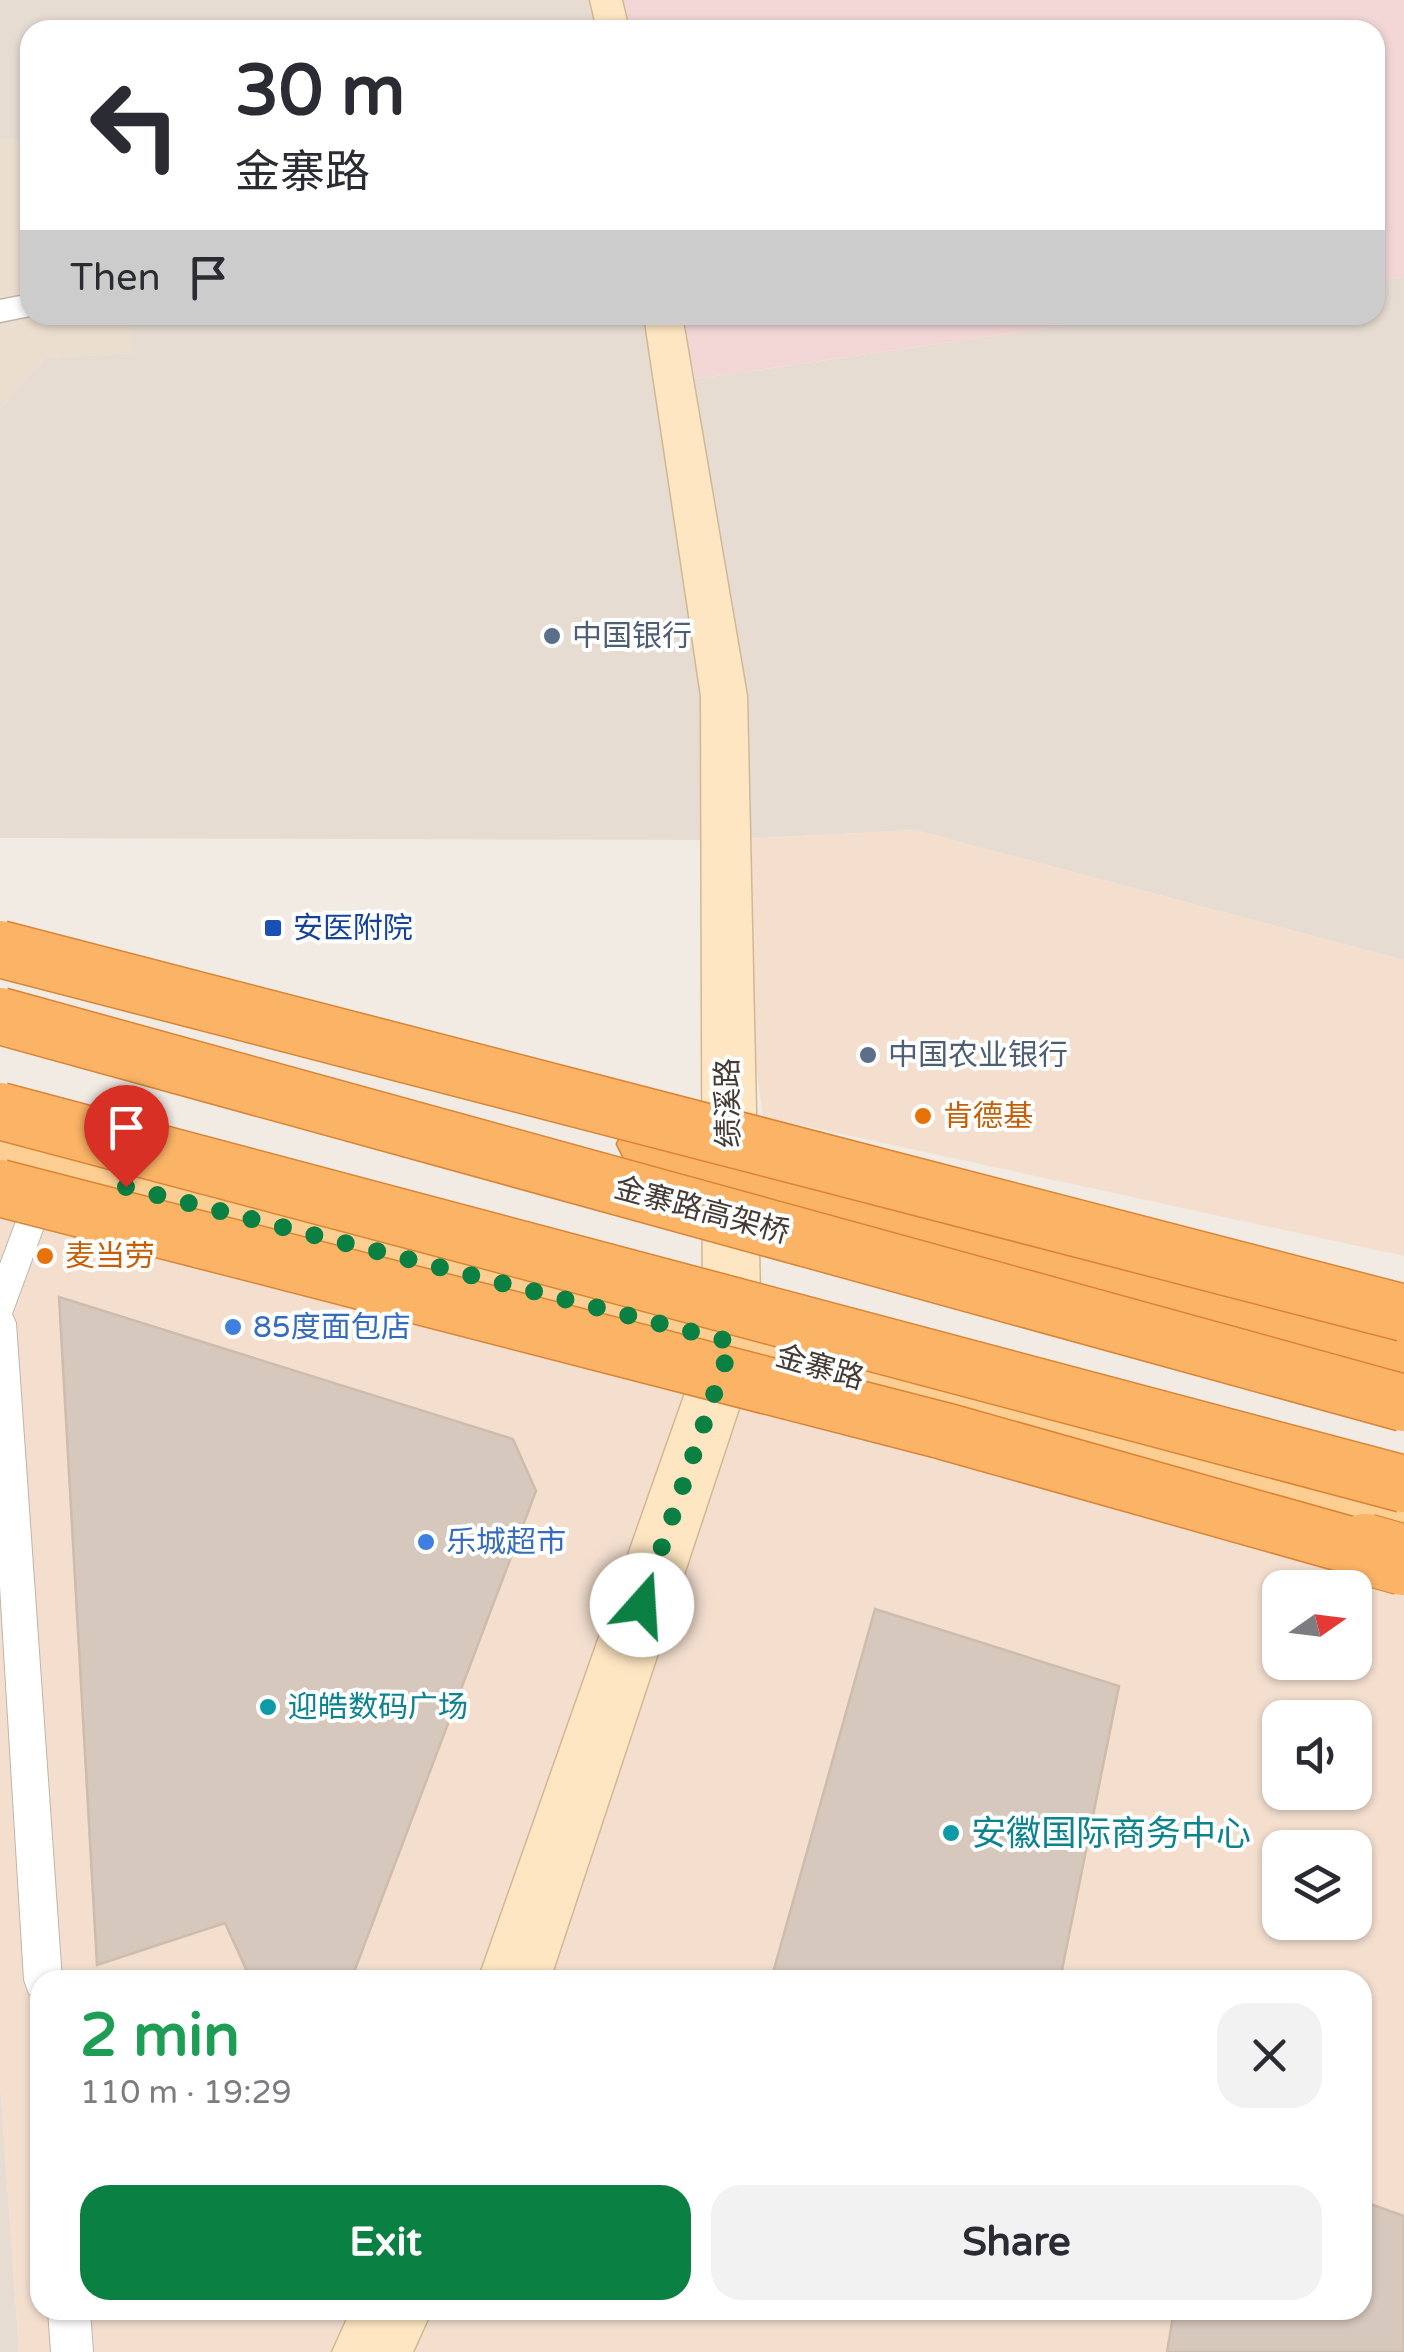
<!DOCTYPE html>
<html lang="en">
<head>
<meta charset="utf-8">
<style>
  body { margin:0; font-family:"Varela Round","Noto Sans SC",sans-serif; background:#f2f2f3; color:#2b2b33; height:100vh; display:flex; flex-direction:column; font-size:38px; white-space:nowrap }
  * { box-sizing:border-box; margin:0 }
  p { font-size:32px; color:#7c7c81 }
  .icon { flex:none; width:55px; height:55px; fill:none; stroke:currentColor; stroke-width:2; stroke-linecap:round; stroke-linejoin:round }
  .map { position:relative; flex:1; overflow:hidden }
  .sheet { position:absolute; left:30px; top:1970px; width:1342px; height:350px; display:flex; flex-direction:column; background:#fff; border-radius:30px; box-shadow:0 2px 8px #0004 }
  .sheet>* { flex:none }
  .guide { position:absolute; left:20px; top:20px; width:1365px; height:305px; border-radius:30px; box-shadow:0 2px 8px #0004; background:#fff; color:#2b2b33; overflow:hidden }
  .needle { width:65px; rotate:76deg }
  .fabs { position:absolute; left:1262px; top:1570px; display:grid; gap:20px }
  .fabs a { display:grid; place-items:center; width:110px; height:110px; border-radius:20px; background:#fff; box-shadow:0 2px 8px #0004; font-size:50px }
  .pin { position:absolute; display:grid; place-items:center; width:85px; height:85px; color:#fff; margin:-102px -42px; border-radius:50% 50% 50% 0; rotate:-45deg; box-shadow:0 0 10px #0007 }
  .pin .icon { rotate:45deg }
  .me { position:absolute; width:110px; margin:-55px; rotate:19deg; stroke-linejoin:round; filter:drop-shadow(0 0 8px #0008) }
  .turn { display:flex; align-items:center; gap:35px; height:210px; padding:0 50px; font-size:45px }
  .turn .icon { width:130px; height:130px; stroke-width:2.5 }
  .turn b { display:block; font-size:70px; line-height:85px }
  .then { display:flex; align-items:center; height:95px; padding:0 50px; background:#0003; gap:20px; font-size:38px }
  .round { display:grid; place-items:center; flex:none; width:105px; height:105px; border-radius:30px; background:#f2f2f3 }
  .summary { display:flex; align-items:center; justify-content:space-between; height:170px; padding:0 50px }
  h1 { font-size:60px; font-weight:700; line-height:75px; color:#1e9e55 }
  .primary-button { display:flex; gap:20px; margin-top:auto; padding:20px 50px }
  .primary-button a { flex:1; height:115px; border-radius:30px; background:#0b8043; color:#fff; font-size:40px; font-weight:700; line-height:115px; text-align:center }
  .primary-button a+a { background:#f2f2f3; color:#2b2b33 }
  .map>svg:first-child { display:block }
</style>
</head>
<body>
<div class="map">
<svg width="1404" height="2352" viewBox="0 0 1404 2352">
  <rect width="100%" height="100%" fill="#f2ebe4"/>
  <!-- residential -->
  <path fill="#e6dcd2" d="M0,0H606L613,30H30V141L0,139Z
    M1404,277V960L915,830L725,840L0,838V409L45,358L135,353L124,315H663L675,382L1137,315H1375V281Z
    M0,2083L19,2352H0Z"/>
  <!-- commercial -->
  <path fill="#f4dfcf" fill-rule="evenodd" d="M915,830L1404,960V1256L763,1117L725,840Z
    M0,1156L1404,1529V2352H19L0,2083ZM1280,1588H1355V1662H1280ZM1280,1718H1355V1792H1280ZM1280,1848H1355V1922H1280ZM40,1980H1362V2310H40Z"/>
  <!-- education -->
  <path fill="#ebdece" d="M0,139L30,141V315H124L136,353L45,358L0,409Z"/>
  <!-- medical -->
  <path fill="#f3d7d7" d="M606,0H1404V277L1375,281V30H613Z
    M663,315H1137L674,382Z"/>
  <!-- building -->
  <path fill="#d6c8bc" stroke="#cebcad" stroke-width="2.5" d="M59,1297L513,1439L536,1491L351,1980H251L225,1923L97,1965Z
    M875,1609L1119,1686L1060,1980H771Z
    M1362,2201L1404,2216V2352H1167L1174,2310H1362Z"/>
  <g fill="none" stroke-linecap="round" stroke-linejoin="round">
    <!-- lane casing -->
    <g stroke="#c0b5aa" stroke-width="2">
      <path id="lane" d="M43,1176L54,1180L58,1189L12,1314L16,1323L62,1980H40V1998L29,1994L24,1980L0,1586V1264L28,1189L32,1180Z
        M48,2310H90L93,2352H51Z"/>
    </g>
    <!-- street casing -->
    <g stroke="#c0b5aa" stroke-width="3">
      <path id="street" d="M30,294V315H35L0,322V300Z"/>
    </g>
    <!-- secondary casing -->
    <g stroke="#d1b894" stroke-width="3">
      <path id="secondary" d="M590,0H622L629,30H597Z
        M644,315H682L747,696L761,1342L550,1980H478L703,1342L701,696Z
        M351,2310H432L413,2352H332Z"/>
    </g>
    <!-- primary casing -->
    <g stroke="#e1a862" stroke-width="3">
      <path id="primary" d="M0,1133L732,1316L1404,1500V1558L732,1368L0,1179Z"/>
    </g>
    <!-- highway casing -->
    <g stroke="#da8535" stroke-width="3">
      <path id="highway" d="M644,1121L1404,1321V1373L625,1160L617,1144L625,1128Z"/>
    </g>
    <!-- lane -->
    <use href="#lane" fill="#fff" fill-rule="evenodd"/>
    <!-- street -->
    <use href="#street" fill="#fff" fill-rule="evenodd"/>
    <!-- secondary -->
    <use href="#secondary" fill="#fee6c2" fill-rule="evenodd"/>
    <!-- primary -->
    <use href="#primary" fill="#fcce92" fill-rule="evenodd"/>
    <!-- highway -->
    <use href="#highway" fill="#fbb365" fill-rule="evenodd"/>
    <!-- highway-bridge-far1 casing -->
    <g stroke="#da8535" stroke-width="59" stroke-linecap="butt">
      <path id="highway-bridge-far1" d="M0,949L1404,1313
        M0,1016L1404,1403
        M0,1111L1404,1484
        M0,1188L944,1431L1374,1552"/>
    </g>
    <!-- highway-bridge casing -->
    <g stroke="#da8535" stroke-width="72" stroke-linecap="butt">
      <path id="highway-bridge" d="M1365,1549L1404,1560"/>
    </g>
    <!-- highway-bridge-far1 -->
    <use href="#highway-bridge-far1" stroke="#fbb365" stroke-width="56"/>
    <!-- highway-bridge -->
    <use href="#highway-bridge" stroke="#fbb365" stroke-width="70"/>
  </g>
  <g fill="none" stroke-linecap="round" stroke-linejoin="round">
    <!-- route -->
    <path stroke="#0b8043" stroke-width="18" stroke-dasharray="0 32.4" d="M126,1187L732,1342L642,1605"/>
  </g>
  <!-- markers -->
  <g fill="#5c6f8a" stroke="#fff" stroke-width="4">
    <circle cx="552" cy="636" r="10"/>
    <circle cx="868" cy="1055" r="10"/>
  </g>
  <rect fill="#1a4fb4" stroke="#fff" stroke-width="4" x="263" y="918" width="20" height="20" rx="5"/>
  <g fill="#e8710a" stroke="#fff" stroke-width="4">
    <circle cx="923" cy="1116" r="10"/>
    <circle cx="45" cy="1256" r="10"/>
  </g>
  <g fill="#3f7fe0" stroke="#fff" stroke-width="4">
    <circle cx="233" cy="1327" r="10"/>
    <circle cx="426" cy="1542" r="10"/>
  </g>
  <g fill="#0f9aa8" stroke="#fff" stroke-width="4">
    <circle cx="268" cy="1707" r="10"/>
    <circle cx="951" cy="1833" r="10"/>
  </g>
  <g text-anchor="middle" stroke-width="8" stroke-linejoin="round" paint-order="stroke">
    <!-- service labels -->
    <g font-size="30" fill="#4e5e75" stroke="#fff" text-anchor="start">
      <text x="572" y="646">中国银行</text>
      <text x="888" y="1065">中国农业银行</text>
    </g>
    <!-- transit labels -->
    <g font-size="30" fill="#164399" stroke="#fff" text-anchor="start">
      <text x="293" y="938">安医附院</text>
    </g>
    <!-- street labels -->
    <g font-size="30" fill="#443b34" stroke="#fff">
      <text transform="translate(728 1103) rotate(-91)" y="10">绩溪路</text>
      <text transform="translate(702 1210) rotate(15)" y="10">金寨路高架桥</text>
      <text transform="translate(820 1367) rotate(16)" y="10">金寨路</text>
    </g>
    <!-- food labels -->
    <g font-size="30" fill="#c56008" stroke="#fff" text-anchor="start">
      <text x="943" y="1126">肯德基</text>
      <text x="65" y="1266">麦当劳</text>
    </g>
    <!-- shop labels -->
    <g font-size="30" fill="#366cbe" stroke="#fff" text-anchor="start">
      <text x="253" y="1337">85度面包店</text>
      <text x="446" y="1552">乐城超市</text>
    </g>
    <!-- culture labels -->
    <g font-size="30" fill="#0d838f" stroke="#fff" text-anchor="start">
      <text x="288" y="1717">迎皓数码广场</text>
    </g>
    <!-- near-culture labels -->
    <g font-size="35" fill="#0d838f" stroke="#fff" text-anchor="start">
      <text x="971" y="1845">安徽国际商务中心</text>
    </g>
  </g>
</svg>
<div class="fabs">
<a><svg class="needle" viewBox="-14 -14 28 28"><path d="M0-13l5 13h-10z" fill="#e53935"/><path d="M0 13l5-13h-10z" fill="#7c7c81"/></svg></a>
<a><svg class="icon" aria-label="sound" viewBox="0 0 24 24"><path d="M4 9h4l5-4v14l-5-4H4zM17 9q2 3 0 6"/></svg></a>
<a><svg class="icon" aria-label="layers" viewBox="0 0 24 24"><path d="M12 4l9 5-9 5-9-5zM3 14l9 5 9-5"/></svg></a>
</div>
<div class="pin" style="left:126px;top:1187px;background:#d93025"><svg class="icon" aria-label="arrive" viewBox="0 0 24 24"><path d="M6 21V4h12l-3 4 3 4H6"/></svg></div>
<svg class="me" style="left:642px;top:1605px" viewBox="-20 -20 40 40"><circle r="19" fill="#fff"/><path d="M0-13L10 11 0 6-10 11z" fill="#0b8043"/></svg>
<div class="guide">
<div class="turn"><svg class="icon" aria-label="left" viewBox="0 0 24 24"><path d="M17 20v-9H6M10 6l-5 5 5 5"/></svg><div><b>30 m</b>金寨路</div></div>
<div class="then">Then<svg class="icon" aria-label="arrive" viewBox="0 0 24 24"><path d="M6 21V4h12l-3 4 3 4H6"/></svg></div>
</div>
<section class="sheet">
<div class="summary"><div><h1>2 min</h1><p>110 m · 19:29</p></div><a class="round"><svg class="icon" aria-label="close" viewBox="0 0 24 24"><path d="M6 6l12 12M18 6L6 18"/></svg></a></div>
<div class="primary-button"><a>Exit</a><a>Share</a></div>
</section>
</div>
</body>
</html>
